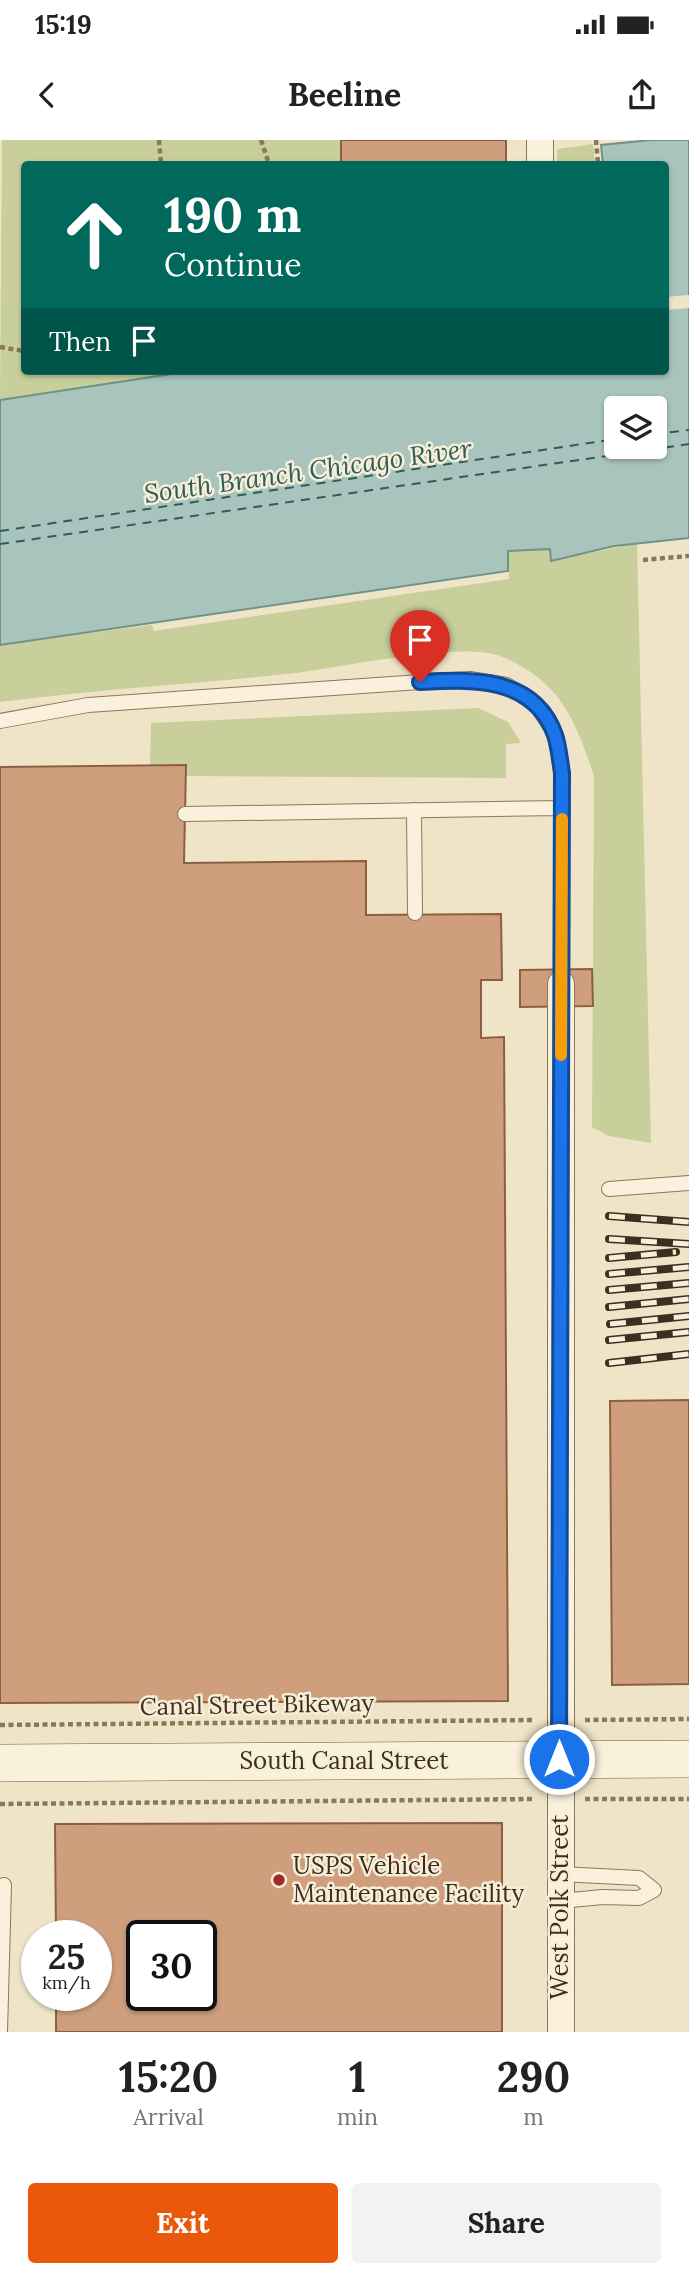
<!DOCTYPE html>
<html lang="en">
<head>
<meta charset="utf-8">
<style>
  body { margin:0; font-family:Lora,serif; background:#f2f2f2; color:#222; height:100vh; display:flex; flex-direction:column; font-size:26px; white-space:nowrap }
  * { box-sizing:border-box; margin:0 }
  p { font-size:23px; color:#767676 }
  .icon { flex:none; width:38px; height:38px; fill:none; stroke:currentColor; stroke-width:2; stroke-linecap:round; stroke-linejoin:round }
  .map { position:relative; height:1892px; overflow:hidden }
  .details { display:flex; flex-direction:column; background:#fff; flex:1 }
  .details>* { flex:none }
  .top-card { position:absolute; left:21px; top:21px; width:648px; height:214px; border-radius:7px; box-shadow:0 2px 5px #0004; background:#00695c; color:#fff; overflow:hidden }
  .buttons { position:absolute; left:604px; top:256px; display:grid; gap:14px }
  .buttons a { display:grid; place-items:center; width:63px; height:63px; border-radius:7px; background:#fff; box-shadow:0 2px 5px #0004; font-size:35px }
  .speed { position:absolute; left:21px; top:1780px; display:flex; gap:14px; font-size:35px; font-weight:700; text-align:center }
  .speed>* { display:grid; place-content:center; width:91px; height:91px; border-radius:50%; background:#fff; box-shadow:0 2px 5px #0004; line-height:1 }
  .speed small { font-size:18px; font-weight:400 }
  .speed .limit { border:4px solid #111; border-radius:10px; background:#fff; color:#111 }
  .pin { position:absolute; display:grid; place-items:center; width:60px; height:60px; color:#fff; margin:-72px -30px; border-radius:50% 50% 50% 0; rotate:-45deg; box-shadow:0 0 7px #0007 }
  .pin .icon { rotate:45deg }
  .me { position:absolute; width:77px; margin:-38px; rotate:0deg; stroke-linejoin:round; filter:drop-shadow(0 0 5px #0008) }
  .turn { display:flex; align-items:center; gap:24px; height:147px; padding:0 28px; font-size:32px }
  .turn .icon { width:91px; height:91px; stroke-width:2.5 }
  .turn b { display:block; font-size:49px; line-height:60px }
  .then { display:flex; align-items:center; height:66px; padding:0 28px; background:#0003; gap:14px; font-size:26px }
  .eta { display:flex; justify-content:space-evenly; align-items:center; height:119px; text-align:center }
  .eta b { font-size:42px; font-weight:700; line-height:49px }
  .primary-button { display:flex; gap:14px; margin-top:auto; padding:14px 28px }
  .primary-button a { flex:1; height:80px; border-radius:7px; background:#ea580c; color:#fff; font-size:28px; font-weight:700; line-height:80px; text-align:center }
  .primary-button a+a { background:#f2f2f2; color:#222 }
  .status { display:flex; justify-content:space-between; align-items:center; height:49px; padding:0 35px; background:#fff; direction:ltr }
  .status svg { height:19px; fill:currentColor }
  header { display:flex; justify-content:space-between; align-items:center; height:91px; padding:0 28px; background:#fff; font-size:32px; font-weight:700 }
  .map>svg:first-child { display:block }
</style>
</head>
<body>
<div class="status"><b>15:19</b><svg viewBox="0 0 49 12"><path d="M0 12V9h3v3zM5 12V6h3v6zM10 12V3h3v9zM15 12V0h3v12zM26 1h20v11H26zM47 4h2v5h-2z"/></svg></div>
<header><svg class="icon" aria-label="back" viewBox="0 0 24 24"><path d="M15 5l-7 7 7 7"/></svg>Beeline<svg class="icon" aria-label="share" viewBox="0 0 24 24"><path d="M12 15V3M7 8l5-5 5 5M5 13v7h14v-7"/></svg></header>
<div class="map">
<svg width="689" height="1892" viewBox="0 0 689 1892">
  <rect width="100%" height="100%" fill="#f0e4c8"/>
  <!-- green -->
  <path fill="#c9cf9b" d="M2,0H341V24H24V231H191L0,260Z
    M593,4L595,24H563L557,20V9Z
    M637,403L651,1003L609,996L592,987L594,636C575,579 560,540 500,516C462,501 342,527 296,533C197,544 98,549 0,562V505L152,485L154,491L509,439L508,411L550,409L552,421Z
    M478,568L508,582L521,603L506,604V638L185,636L150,626L151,583Z"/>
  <!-- water -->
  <path fill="#a9c4bc" stroke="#6f938a" stroke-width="2" fill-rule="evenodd" d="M651,0H689V398L614,406L551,421L550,409L508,411V431L0,505V260L191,231H665V24H603L601,5ZM616,268H654V306H616Z"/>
  <!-- pier -->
  <path fill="#f0e4c8" d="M689,155V168L665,170V157Z"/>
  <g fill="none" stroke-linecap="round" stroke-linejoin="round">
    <!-- ferry -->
    <path stroke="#2f5d5a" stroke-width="2" stroke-dasharray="9 7" stroke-linecap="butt" d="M654,294L689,290
      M0,391L616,299
      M0,404L689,304"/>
  </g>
  <!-- building -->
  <path fill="#cf9f7d" stroke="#8d5f41" stroke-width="2" fill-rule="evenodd" d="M341,0H506V24H341Z
    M186,625L184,723L366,721V775L501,774L502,840H481V898L504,897L508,1561L0,1563V627Z
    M592,829L593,866L520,867V830Z
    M689,1260V1544L612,1545L610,1261Z
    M502,1683V1892H56V1855H96V1796H56L55,1684ZM142,1796H201V1855H142Z"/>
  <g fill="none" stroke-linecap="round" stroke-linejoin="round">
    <!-- lane casing -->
    <g stroke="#8d765c" stroke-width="16">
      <path id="lane" d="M0,581L88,565L420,542L470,539L507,545L537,566L555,594L562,633L561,844
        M414,670L415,773
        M185,674L562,668
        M609,1049L689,1043
        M560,1761L603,1757L639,1758L654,1750L639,1738L560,1734
        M0,1892L4,1745"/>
    </g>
    <!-- street casing -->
    <g stroke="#8d765c" stroke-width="28">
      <path id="street" d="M540,24V0
        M561,1892V844"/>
    </g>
    <!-- secondary casing -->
    <g stroke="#6f573f" stroke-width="38">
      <path id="secondary" d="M0,1623L689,1619"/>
    </g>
    <!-- path -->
    <path stroke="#8d765c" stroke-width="4.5" stroke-dasharray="5 3.5" stroke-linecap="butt" d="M159,0L161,24
      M261,0L269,24
      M596,0L598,24
      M0,207L24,211
      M643,420L689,416
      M585,1580L689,1579
      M0,1585L534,1580
      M585,1659H689
      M0,1664L535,1659"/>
    <!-- lane -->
    <use href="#lane" stroke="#faf1dc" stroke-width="14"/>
    <!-- street -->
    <use href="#street" stroke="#faf1dc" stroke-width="26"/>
    <!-- secondary -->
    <use href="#secondary" stroke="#faf1dc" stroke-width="37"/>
    <!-- rail casing -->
    <g stroke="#3d2e20" stroke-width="8">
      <path id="rail" d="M609,1076L689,1082
        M609,1099L689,1104
        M609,1118L676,1112
        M609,1134L689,1127
        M609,1150L689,1143
        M609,1167L689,1159
        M610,1184L689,1176
        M609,1200L689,1192
        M609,1223L689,1214"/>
    </g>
    <!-- rail -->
    <use href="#rail" stroke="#f7eed8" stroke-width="5" stroke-dasharray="16" stroke-linecap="butt"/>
  </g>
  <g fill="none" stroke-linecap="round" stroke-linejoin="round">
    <!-- route casing -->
    <g stroke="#114b97" stroke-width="18">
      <path id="route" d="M420,542C471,539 534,536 555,595C559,607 560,621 562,633L559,1619"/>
    </g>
    <!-- route -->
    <use href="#route" stroke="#1a73e8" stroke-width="12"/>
    <!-- slow -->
    <path stroke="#f59e0b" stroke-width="12" d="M561,915L562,679"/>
  </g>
  <!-- markers -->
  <circle fill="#9e2a2b" stroke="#f7eed8" stroke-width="2.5" cx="279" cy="1740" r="7"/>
  <g text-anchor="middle" stroke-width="5" stroke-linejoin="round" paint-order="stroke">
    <!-- street labels -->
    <g font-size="24" fill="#3d2e20" stroke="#f7eed8">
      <text transform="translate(257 1565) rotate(-1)" y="8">Canal Street Bikeway</text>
      <text x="344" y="1629">South Canal Street</text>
      <text transform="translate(560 1767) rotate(-90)" y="8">West Polk Street</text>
    </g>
    <!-- poi labels -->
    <g font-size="24" fill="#3d2e20" stroke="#f7eed8" text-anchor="start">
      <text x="293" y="1734">USPS Vehicle<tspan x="293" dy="28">Maintenance Facility</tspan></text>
    </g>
    <!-- water labels -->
    <g font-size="26" font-style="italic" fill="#2f5d5a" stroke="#f7eed8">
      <text transform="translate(308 331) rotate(-8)" y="9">South Branch Chicago River</text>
    </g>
  </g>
</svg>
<div class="buttons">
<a><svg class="icon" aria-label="layers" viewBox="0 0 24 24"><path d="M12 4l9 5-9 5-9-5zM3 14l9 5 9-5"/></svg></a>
</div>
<div class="speed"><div>25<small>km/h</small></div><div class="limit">30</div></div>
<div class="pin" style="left:420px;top:542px;background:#d93025"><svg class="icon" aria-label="arrive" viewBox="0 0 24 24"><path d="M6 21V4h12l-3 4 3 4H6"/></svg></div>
<svg class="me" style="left:559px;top:1619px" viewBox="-20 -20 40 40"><circle r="17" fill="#1a73e8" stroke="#fff" stroke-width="3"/><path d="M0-11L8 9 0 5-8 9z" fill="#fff"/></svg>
<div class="top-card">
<div class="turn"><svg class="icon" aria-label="ahead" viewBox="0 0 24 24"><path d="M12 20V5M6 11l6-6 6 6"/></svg><div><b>190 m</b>Continue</div></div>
<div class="then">Then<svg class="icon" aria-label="arrive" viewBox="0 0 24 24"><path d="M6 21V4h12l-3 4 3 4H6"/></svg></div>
</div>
</div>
<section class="details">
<div class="eta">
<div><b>15:20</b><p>Arrival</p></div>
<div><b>1</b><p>min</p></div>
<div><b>290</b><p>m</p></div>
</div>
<div class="primary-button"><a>Exit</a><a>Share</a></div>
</section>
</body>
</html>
